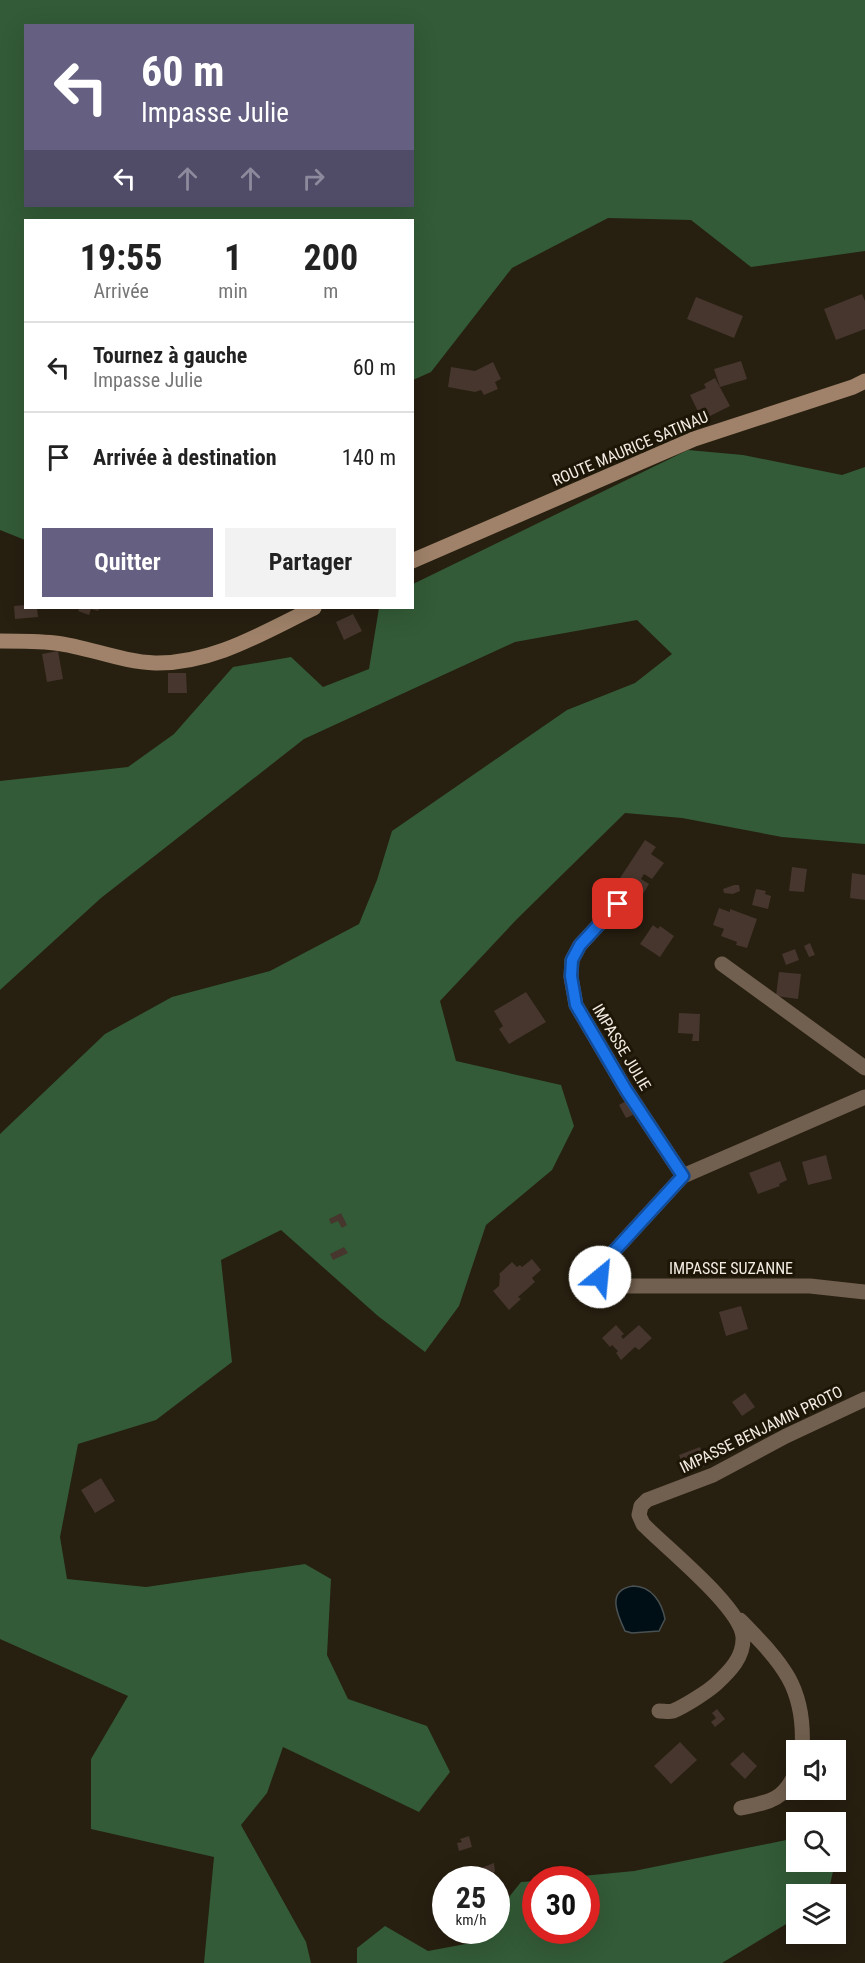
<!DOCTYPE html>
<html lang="fr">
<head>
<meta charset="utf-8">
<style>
  body { margin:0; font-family:"Roboto Condensed",sans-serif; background:#f2f2f2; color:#222; height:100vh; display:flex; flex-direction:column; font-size:22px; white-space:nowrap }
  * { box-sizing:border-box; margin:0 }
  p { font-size:20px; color:#767676 }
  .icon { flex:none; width:33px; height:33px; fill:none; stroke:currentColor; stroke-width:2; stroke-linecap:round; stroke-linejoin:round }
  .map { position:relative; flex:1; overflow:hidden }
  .side { position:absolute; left:24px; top:219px; width:390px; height:390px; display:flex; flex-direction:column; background:#fff; border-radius:0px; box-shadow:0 6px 24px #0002 }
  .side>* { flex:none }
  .top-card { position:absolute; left:24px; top:24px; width:390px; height:183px; border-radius:0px; box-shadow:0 6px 24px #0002; background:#656082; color:#fff; overflow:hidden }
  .fabs { position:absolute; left:786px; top:1740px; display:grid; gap:12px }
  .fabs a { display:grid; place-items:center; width:60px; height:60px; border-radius:0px; background:#fff; box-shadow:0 6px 24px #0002; font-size:30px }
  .speed { position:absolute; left:432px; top:1866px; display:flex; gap:12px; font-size:30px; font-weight:700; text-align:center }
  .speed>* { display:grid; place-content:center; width:78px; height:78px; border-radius:50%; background:#fff; box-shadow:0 6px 24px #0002; line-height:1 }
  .speed small { font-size:15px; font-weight:400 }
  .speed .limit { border:9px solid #d22; background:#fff; color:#111 }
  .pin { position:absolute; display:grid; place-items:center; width:51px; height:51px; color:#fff; margin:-26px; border-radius:12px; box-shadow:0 3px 9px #0006 }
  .me { position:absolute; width:66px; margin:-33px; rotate:28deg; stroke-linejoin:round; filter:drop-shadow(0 0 4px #0008) }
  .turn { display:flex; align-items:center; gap:21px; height:126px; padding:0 18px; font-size:27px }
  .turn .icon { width:78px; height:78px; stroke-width:2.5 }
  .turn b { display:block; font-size:42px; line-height:51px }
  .lanes { display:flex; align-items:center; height:57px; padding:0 18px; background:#0003; justify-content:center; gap:30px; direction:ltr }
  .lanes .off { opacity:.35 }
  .eta { display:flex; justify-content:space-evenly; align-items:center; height:102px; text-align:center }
  .eta b { font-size:36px; font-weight:700; line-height:42px }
  .primary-button { display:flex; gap:12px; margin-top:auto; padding:12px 18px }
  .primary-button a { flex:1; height:69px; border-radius:0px; background:#656082; color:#fff; font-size:24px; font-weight:700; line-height:69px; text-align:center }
  .primary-button a+a { background:#f2f2f2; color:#222 }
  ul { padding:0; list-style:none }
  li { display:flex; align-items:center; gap:18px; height:90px; padding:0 18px; border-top:2px solid #e0e0e0 }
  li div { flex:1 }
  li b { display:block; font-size:22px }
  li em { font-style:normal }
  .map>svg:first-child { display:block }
</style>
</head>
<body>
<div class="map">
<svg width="865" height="1963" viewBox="0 0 865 1963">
  <rect width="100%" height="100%" fill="#271f10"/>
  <!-- forest -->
  <path fill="#335b37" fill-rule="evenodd" d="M0,0H865V251L751,267L691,220L608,218L512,268L431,372L413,380L412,220H26L25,540L0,530ZM26,26H412V206H26Z
    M688,450L743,455L842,475L865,467V844L782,837L682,818L625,813L517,919L440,1001L456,1061L561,1085L574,1126L552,1170L486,1225L459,1306L425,1352L378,1316L281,1230L221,1260L232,1362L156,1420L78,1444L60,1537L67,1579L146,1587L305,1564L331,1579L327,1655L348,1699L427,1726L450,1772L419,1812L283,1747L267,1793L241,1825L306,1942L311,1963H204L214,1857L91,1829V1759L128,1696L0,1639V1134L105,1034L172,997L270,971L359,924L377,880L392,831L567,710L635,683L672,654L637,620L515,642L304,739L101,898L0,990V781L128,767L174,734L233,667L291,657L323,687L369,669L379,608H412L413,584Z
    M796,1838V1862H835L828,1894H796V1918L722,1963H357V1948L385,1926L428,1951L471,1943L481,1931L496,1930L497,1912L521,1882L535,1881L536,1930H586V1880L551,1879L634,1871Z"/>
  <!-- water -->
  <path fill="#000f15" stroke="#495153" stroke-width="1.5" d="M633,1586C652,1586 662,1603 665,1619L659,1631L632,1633L625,1631C617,1614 606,1590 633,1586Z"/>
  <!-- building -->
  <path fill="#46362d" d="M862,294L865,301V329L836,340L824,309Z
    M696,297L743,316L734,338L687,319Z
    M741,361L747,379L720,387L714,369Z
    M493,362L501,379L495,382L498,389L484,395L481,390L475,392L448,387L451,367L475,371Z
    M715,378L730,406L702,420L690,395L706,388L704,384Z
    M26,605V608H37L38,617L15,619L14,606Z
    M80,608H100L98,611L91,609L89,615L78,611Z
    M353,614L362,631L344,640L336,622Z
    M58,651L63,679L47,682L42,654Z
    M168,673H186L187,693H168Z
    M645,840L656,847L651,854L664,863L652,879L644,874L641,879L649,884L643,894L620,878Z
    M792,867L807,869L804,892L789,891Z
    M852,873L865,875V900L850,898Z
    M734,885H739L740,891L733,894L724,893L723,889Z
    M756,889L766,891L765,894L771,896L768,909L752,905Z
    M719,908L730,912V909L757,919L747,948L736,945L737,942L721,936L724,929L713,925Z
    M653,925L658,929L660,926L674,936L660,957L640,944Z
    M810,943L815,955L809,957L804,946Z
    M795,949L799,960L786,965L782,954Z
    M779,972L801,974L798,999L776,996Z
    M526,992L546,1022L509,1044L499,1029L503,1026L494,1011Z
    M679,1013L700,1014L699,1041H692L693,1034L678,1033Z
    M626,1101L633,1115L626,1118L619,1105Z
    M826,1155L832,1179L808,1185L802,1162Z
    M780,1161L787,1180L779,1184L780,1186L758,1194L749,1173Z
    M341,1213L347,1225L342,1228L338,1221L331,1224L329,1219Z
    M344,1247L348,1253L333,1260L330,1254Z
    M532,1259L541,1270L532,1278L535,1282L518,1297L521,1299L509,1310L493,1291L499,1286L500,1276L499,1274L512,1262L517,1267L520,1265L522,1267Z
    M741,1306L748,1329L726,1336L719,1312Z
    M616,1325L624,1334L621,1336L623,1339L639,1325L652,1338L639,1350L635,1347L621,1360L616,1353L618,1351L612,1345L610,1347L602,1338Z
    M745,1393L755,1407L742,1416L732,1402Z
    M700,1447L708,1465L686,1474L679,1455Z
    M101,1478L115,1501L95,1513L81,1490Z
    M717,1709L725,1719L715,1727L711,1722L716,1718L712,1713Z
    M680,1742L697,1760L671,1784L654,1766Z
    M743,1752L757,1766L745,1779L730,1764Z
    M469,1836L472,1847L459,1851L457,1843L462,1842L460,1839Z
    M494,1863L495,1872L492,1873L493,1876L489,1880H474L471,1872Z"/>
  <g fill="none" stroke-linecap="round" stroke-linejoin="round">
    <!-- minor -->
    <path stroke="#715f4f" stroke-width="15" d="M618,904L580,945L572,960L571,977L576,1005L626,1090L683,1176
      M722,964L865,1068
      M865,1097L683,1176L607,1259L601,1268L600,1277L606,1283L629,1286H810L865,1292
      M740,1620C782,1663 806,1687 802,1750
      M659,1711C664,1711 669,1712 673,1711C685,1706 707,1692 716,1684C730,1671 744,1657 743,1637C741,1607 665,1547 643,1524L639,1515L641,1506L647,1500L713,1475L786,1436L865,1399
      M741,1808C770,1802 784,1800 796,1772"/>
    <!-- secondary -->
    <path stroke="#9f8269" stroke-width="15" d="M412,561L694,439L853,387L865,381
      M0,641C18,641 37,641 55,643C89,647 121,662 155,663C213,664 264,632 314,608"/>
  </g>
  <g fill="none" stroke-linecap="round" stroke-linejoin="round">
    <!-- route casing -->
    <g stroke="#114b97" stroke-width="15">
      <path id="route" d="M600,1277L601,1268L607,1259L683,1176L626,1090L576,1005L571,976L572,960L580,945L618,904"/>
    </g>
    <!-- route -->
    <use href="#route" stroke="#1a73e8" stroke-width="10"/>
  </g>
  <g text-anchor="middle" stroke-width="6" stroke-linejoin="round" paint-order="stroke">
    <!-- street labels -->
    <g font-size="16" fill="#f2ece3" stroke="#1d1607">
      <text transform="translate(630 448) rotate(-23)" y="6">ROUTE MAURICE SATINAU</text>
      <text transform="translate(622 1047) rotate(59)" y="6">IMPASSE JULIE</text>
      <text x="731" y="1274">IMPASSE SUZANNE</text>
      <text transform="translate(761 1429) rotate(-26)" y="6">IMPASSE BENJAMIN PROTO</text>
    </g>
  </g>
</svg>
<div class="fabs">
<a><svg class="icon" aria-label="sound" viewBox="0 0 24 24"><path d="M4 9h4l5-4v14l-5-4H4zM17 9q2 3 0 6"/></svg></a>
<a><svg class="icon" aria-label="search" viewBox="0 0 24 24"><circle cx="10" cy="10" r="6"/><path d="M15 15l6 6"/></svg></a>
<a><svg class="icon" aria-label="layers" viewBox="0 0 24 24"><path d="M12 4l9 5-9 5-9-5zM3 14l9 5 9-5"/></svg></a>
</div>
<div class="speed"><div>25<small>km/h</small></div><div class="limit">30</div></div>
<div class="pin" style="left:618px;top:904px;background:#d93025"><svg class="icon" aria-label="arrive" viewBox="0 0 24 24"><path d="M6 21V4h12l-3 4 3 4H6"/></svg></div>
<svg class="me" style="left:600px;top:1277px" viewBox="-20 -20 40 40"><circle r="19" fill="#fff"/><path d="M0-13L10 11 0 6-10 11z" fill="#1a73e8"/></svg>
<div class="top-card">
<div class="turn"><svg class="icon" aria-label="left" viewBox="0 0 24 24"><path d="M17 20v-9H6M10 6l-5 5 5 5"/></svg><div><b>60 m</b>Impasse Julie</div></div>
<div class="lanes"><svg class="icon" aria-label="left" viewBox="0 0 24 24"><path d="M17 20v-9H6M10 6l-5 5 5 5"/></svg><svg class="icon off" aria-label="ahead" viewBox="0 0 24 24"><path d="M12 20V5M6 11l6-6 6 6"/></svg><svg class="icon off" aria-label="ahead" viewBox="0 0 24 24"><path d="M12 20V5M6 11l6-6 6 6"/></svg><svg class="icon off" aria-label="right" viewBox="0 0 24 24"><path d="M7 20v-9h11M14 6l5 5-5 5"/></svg></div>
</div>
<section class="side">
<div class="eta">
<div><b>19:55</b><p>Arrivée</p></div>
<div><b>1</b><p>min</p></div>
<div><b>200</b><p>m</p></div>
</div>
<ul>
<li><svg class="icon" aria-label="left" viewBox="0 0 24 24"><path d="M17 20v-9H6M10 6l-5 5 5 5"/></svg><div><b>Tournez à gauche</b><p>Impasse Julie</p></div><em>60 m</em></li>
<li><svg class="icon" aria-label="arrive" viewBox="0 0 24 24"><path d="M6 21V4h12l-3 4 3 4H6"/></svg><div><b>Arrivée à destination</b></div><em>140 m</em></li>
</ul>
<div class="primary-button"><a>Quitter</a><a>Partager</a></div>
</section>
</div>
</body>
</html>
